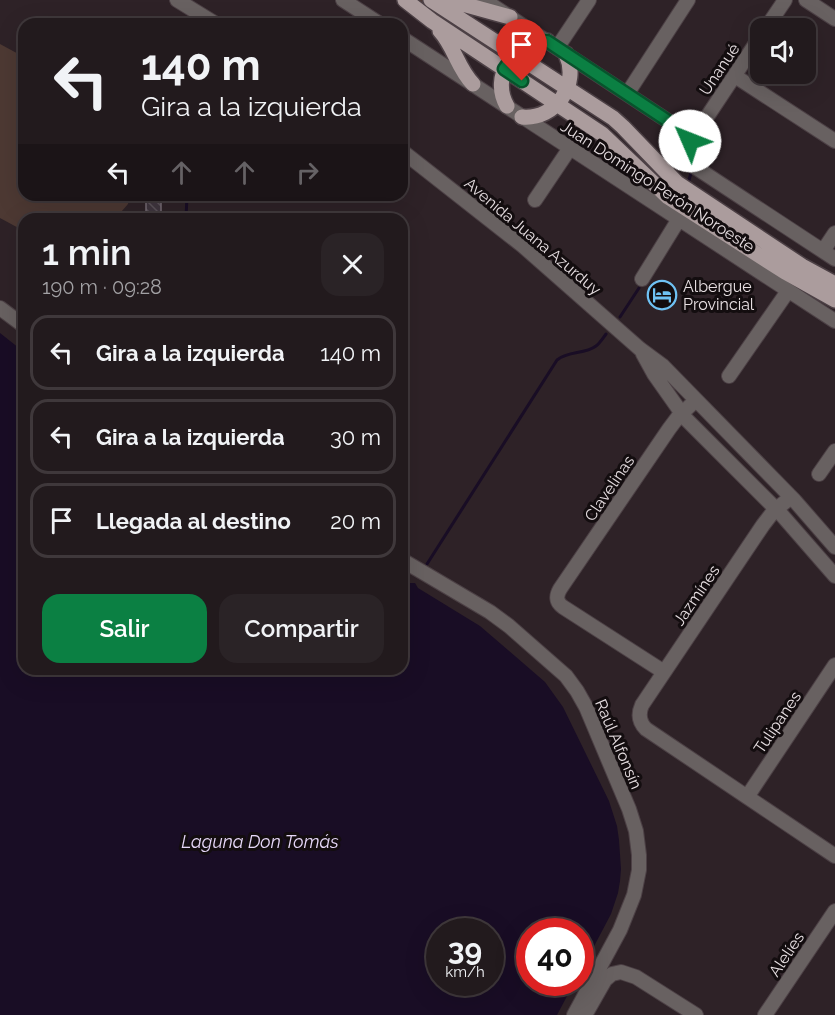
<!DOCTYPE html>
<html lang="es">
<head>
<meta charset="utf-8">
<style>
  body { margin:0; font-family:Raleway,sans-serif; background:#2a2326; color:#f1f3f6; height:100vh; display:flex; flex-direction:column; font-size:22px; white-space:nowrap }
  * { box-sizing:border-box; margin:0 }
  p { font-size:20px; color:#a2a1a4 }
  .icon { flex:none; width:33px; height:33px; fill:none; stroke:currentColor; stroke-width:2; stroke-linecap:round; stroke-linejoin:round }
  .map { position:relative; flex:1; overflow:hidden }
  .panel { position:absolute; left:18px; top:213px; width:390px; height:462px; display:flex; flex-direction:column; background:#221a1d; border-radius:18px; box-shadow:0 6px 24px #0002,0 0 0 2px #3f383b }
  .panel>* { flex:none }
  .banner { position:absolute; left:18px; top:18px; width:390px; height:183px; border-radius:18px; box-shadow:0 6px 24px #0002,0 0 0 2px #3f383b; background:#221a1d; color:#f1f3f6; overflow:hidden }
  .tools { position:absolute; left:750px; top:18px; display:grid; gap:12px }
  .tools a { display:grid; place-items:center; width:66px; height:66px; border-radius:12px; background:#221a1d; box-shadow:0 6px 24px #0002,0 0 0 2px #3f383b; font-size:30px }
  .speed { position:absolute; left:426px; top:918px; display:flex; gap:12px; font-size:30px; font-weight:700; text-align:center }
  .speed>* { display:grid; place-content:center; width:78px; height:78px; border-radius:50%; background:#221a1d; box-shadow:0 6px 24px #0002,0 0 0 2px #3f383b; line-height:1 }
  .speed small { font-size:15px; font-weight:400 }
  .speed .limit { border:9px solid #d22; background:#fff; color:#111 }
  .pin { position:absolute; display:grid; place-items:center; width:51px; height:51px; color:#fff; margin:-62px -26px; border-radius:50% 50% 50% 0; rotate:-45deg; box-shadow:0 0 6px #0007 }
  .pin .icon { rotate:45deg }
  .me { position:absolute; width:66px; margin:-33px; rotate:314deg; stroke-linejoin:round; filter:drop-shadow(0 0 4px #0008) }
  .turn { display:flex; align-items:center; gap:21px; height:126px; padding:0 24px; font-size:27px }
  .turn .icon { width:78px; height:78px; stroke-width:2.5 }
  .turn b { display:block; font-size:42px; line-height:51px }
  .lanes { display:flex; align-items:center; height:57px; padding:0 24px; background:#0003; justify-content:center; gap:30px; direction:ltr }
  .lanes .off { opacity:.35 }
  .round { display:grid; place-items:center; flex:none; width:63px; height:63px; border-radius:18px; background:#2a2326 }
  .overview { display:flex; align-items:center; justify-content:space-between; height:102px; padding:0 24px }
  h1 { font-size:36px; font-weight:600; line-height:45px }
  .primary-button { display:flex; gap:12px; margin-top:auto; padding:12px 24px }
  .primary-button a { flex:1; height:69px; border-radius:18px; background:#0b8043; color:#fff; font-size:24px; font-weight:600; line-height:69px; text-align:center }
  .primary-button a+a { background:#2a2326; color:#f1f3f6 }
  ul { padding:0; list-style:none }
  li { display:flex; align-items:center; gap:18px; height:75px; margin:0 12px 9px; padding:0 12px; border:3px solid #3f383b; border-radius:18px }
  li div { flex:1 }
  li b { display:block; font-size:22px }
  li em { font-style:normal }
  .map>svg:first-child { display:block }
</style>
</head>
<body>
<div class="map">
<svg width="835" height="1015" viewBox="0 0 835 1015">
  <defs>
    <pattern id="grass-tufts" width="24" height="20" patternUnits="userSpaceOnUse" patternTransform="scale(1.5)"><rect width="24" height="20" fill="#4d3933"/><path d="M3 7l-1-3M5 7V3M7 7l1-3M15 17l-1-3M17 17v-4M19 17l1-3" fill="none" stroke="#675550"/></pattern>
    <pattern id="building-back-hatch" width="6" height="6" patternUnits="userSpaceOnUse" patternTransform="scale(1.5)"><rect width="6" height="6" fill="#40363f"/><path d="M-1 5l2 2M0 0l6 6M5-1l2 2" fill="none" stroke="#5c535a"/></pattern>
  </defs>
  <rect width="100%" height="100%" fill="#2e2227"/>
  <!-- grass -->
  <path fill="url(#grass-tufts)" d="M412,0H425L506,54L503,62Z"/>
  <!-- pitch -->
  <path fill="#4d3933" d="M0,44L24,57V195H130L128,204L115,219H24V231L0,218Z"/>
  <!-- water -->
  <path fill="#190d25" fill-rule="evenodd" d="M0,333L24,352V669H402V579L410,583H415L418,588L480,626L545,682L563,707L609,801L617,826L619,840L621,869L620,881L618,893L611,914L581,971L580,932H530V982L574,983L557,1015H0ZM440,932H490V982H440Z"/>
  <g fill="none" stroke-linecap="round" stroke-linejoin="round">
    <!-- stream -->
    <path stroke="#190d25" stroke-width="3" d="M688,183L692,170
      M186,219L187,195
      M620,317L639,288
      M427,564L557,360C569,350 584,355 596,346C600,343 603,338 606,334"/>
  </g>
  <!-- building -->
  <path fill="url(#building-back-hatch)" stroke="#776c76" stroke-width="1.5" d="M146,195H161V219H146Z"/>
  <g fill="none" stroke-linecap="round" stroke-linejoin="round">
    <!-- minor casing -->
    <g stroke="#4c4045" stroke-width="16">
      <path id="minor" d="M177,0L216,24
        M343,0L380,24
        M484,0L671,123C682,134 680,151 689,163L835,259
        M806,0L835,19
        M766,28L785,0
        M402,38L835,321
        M557,48L589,0
        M735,76L835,141
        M627,94L688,0
        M681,144L688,141L693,138L760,37
        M402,151L523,246L640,349L663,366L795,501L835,547
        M535,200L570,148
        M823,251L835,233
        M642,279L679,219
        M0,308L24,326
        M643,354L654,374L685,418L781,514L835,576
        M729,376L788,291
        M819,474L835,451
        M791,497L773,512L763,525L642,705C638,714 639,722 646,729L835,856
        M402,560L490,612L509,626L566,676L577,691L586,707L629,809L636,831L639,855V870L634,895L620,930L574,1015
        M664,672L563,607C556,602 556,596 560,589L669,429L678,417L696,400
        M747,797L835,665
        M585,1015L605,980L612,974L621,972L636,977L696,1015
        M765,1015L835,911"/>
    </g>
    <!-- major casing -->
    <g stroke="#4c4045" stroke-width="18">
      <path id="major" d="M405,0L432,21L602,134L668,197L785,272L835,300
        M431,0L613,118L623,127L677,183L802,266L835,284
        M448,0L510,17
        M440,31C454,46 458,69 473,84
        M507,106C490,77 514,40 547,41
        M522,117C556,120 580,84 566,54"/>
    </g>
    <!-- minor -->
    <use href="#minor" stroke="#686161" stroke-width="14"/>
    <!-- major -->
    <use href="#major" stroke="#ab9c9d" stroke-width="15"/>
  </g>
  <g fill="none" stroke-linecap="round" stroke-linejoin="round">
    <!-- route casing -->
    <g stroke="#07532c" stroke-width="15">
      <path id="route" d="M522,81L504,69C514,53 527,41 547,41L671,123L676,129L681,144L690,141"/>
    </g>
    <!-- route -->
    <use href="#route" stroke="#0b8043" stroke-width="10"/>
  </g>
  <!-- icons -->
  <defs>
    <g id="hotel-ring" transform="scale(1.5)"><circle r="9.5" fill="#130d0f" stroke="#6fc2f4" stroke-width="1.5"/><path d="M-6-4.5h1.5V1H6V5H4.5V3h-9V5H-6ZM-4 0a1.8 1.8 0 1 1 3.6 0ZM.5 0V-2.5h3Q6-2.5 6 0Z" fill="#6fc2f4"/></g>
  </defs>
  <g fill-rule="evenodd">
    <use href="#hotel-ring" x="662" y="295"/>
  </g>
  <g text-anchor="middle" stroke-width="6" stroke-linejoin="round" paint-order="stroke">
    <!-- street labels -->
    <g font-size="16" fill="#e7dfe2" stroke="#130d0f">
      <text transform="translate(719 69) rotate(-56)" y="6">Unanué</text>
      <text transform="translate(658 186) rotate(33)" y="6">Juan Domingo Perón Noroeste</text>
      <text transform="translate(533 236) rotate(40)" y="6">Avenida Juana Azurduy</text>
      <text transform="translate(609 488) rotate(-56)" y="6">Clavelinas</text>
      <text transform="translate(696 595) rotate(-56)" y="6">Jazmínes</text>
      <text transform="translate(777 722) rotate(-56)" y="6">Tulipanes</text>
      <text transform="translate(619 744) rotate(67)" y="6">Raúl Alfonsín</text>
      <text transform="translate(786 954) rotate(-56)" y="6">Alelíes</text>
    </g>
    <!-- poi labels -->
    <g font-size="16" fill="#e7dfe2" stroke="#130d0f" text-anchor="start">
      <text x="683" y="292">Albergue<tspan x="683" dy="18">Provincial</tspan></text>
    </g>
    <!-- water labels -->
    <g font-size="18" font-style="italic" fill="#e7d8f9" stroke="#130d0f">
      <text x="260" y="848">Laguna Don Tomás</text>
    </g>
  </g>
</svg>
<div class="tools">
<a><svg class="icon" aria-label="sound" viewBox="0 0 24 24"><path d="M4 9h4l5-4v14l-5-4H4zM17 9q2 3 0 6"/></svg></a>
</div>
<div class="speed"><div>39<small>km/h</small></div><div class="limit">40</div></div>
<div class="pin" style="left:522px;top:81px;background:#d93025"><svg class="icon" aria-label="arrive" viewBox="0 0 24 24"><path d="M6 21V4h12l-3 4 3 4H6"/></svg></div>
<svg class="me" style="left:690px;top:141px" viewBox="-20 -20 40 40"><circle r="19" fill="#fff"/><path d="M0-13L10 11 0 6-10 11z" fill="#0b8043"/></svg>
<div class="banner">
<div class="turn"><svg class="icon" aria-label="left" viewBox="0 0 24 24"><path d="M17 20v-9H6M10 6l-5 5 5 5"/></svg><div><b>140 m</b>Gira a la izquierda</div></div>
<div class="lanes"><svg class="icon" aria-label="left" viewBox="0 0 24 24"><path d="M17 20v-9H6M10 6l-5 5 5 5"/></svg><svg class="icon off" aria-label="ahead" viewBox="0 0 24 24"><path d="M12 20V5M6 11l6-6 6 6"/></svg><svg class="icon off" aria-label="ahead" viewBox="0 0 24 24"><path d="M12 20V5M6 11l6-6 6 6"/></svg><svg class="icon off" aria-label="right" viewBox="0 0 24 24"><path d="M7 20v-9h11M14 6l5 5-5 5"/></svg></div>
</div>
<section class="panel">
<div class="overview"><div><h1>1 min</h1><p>190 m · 09:28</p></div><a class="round"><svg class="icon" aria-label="close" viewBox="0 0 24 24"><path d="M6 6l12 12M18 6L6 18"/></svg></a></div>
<ul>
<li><svg class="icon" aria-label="left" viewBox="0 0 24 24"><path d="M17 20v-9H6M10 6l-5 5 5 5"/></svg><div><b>Gira a la izquierda</b></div><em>140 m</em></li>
<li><svg class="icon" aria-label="left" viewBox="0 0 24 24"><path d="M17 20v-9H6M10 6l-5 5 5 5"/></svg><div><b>Gira a la izquierda</b></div><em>30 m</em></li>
<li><svg class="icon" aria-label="arrive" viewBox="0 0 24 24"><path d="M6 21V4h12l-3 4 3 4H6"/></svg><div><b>Llegada al destino</b></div><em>20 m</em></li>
</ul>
<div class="primary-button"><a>Salir</a><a>Compartir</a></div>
</section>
</div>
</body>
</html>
